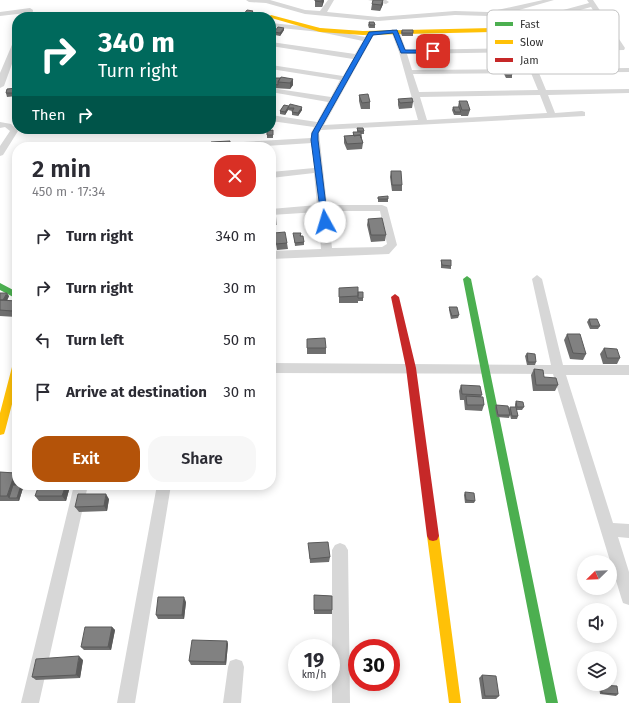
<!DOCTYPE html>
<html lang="en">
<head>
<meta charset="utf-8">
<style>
  body { margin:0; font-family:"Fira Sans",sans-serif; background:#f7f7f7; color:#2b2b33; height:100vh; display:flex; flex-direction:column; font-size:15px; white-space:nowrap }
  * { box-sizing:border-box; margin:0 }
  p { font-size:13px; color:#7c7c81 }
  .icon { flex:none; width:22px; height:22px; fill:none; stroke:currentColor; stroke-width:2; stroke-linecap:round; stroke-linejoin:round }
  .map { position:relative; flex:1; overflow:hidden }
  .sheet { position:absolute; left:12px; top:142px; width:264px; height:348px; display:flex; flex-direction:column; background:#fff; border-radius:16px; box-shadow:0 2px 10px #0003 }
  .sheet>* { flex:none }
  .banner { position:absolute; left:12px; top:12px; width:264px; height:122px; border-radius:16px; box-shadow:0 2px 10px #0003; background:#00695c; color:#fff; overflow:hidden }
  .needle { width:26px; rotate:247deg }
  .fabs { position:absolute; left:577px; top:555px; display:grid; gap:8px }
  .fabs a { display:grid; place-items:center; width:40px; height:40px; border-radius:50%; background:#fff; box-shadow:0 2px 10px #0003; font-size:20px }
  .speed { position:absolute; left:288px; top:639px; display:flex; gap:8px; font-size:20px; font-weight:700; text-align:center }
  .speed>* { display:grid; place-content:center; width:52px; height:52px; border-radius:50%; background:#fff; box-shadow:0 2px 10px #0003; line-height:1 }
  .speed small { font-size:10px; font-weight:400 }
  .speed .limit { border:6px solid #d22; background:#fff; color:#111 }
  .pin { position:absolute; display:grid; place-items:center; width:34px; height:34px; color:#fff; margin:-17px; border-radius:8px; box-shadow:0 2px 6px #0006 }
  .me { position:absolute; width:44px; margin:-22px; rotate:354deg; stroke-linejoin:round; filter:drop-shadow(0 0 3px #0008) }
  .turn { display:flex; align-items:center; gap:14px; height:84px; padding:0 20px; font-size:18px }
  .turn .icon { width:52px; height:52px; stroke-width:2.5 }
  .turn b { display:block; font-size:28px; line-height:34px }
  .then { display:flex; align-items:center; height:38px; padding:0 20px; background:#0003; gap:8px; font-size:15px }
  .round { display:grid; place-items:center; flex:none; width:42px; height:42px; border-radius:16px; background:#f7f7f7 }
  .overview { display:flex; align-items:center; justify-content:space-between; height:68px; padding:0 20px }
  h1 { font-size:24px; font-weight:600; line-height:30px }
  .primary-button { display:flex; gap:8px; margin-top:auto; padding:8px 20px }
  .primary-button a { flex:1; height:46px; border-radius:16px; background:#b45309; color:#fff; font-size:16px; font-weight:600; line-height:46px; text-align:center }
  .primary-button a+a { background:#f7f7f7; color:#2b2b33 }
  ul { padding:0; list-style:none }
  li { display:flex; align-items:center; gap:12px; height:52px; padding:0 20px }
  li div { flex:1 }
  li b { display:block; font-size:15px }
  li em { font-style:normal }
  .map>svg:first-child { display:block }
</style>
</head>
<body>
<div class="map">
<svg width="629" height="703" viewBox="0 0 629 703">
  <rect width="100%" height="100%" fill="#fff"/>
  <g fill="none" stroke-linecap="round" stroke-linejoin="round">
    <!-- street -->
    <path fill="#d7d7d7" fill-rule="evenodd" d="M246,0H270L305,10L320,11L328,0H334L327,12L378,17L455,11L488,12L543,0H554L512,12L488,16L455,15L378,21L305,14L266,3L249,2Z
      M368,0H386L389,2L386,4Z
      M587,0H593L625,48L624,50L528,52L537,69L629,68V72L539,73L546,90L629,89V93L548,95L555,113L582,111L585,112V116L321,130L319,133L327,205H382L387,207L397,245L389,254L271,259V251L321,249L318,212L271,215V209L317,205L314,173L271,178V172L314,168L312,143L249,147H205L209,144L311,138V133L314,127L271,121V115L317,122L328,102L271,92V88L331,97L340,80L271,69V65L343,76L353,59L271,46V42L355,54L363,41L320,32L271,27V23L320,28L365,37L368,31L375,33L324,125L418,120L399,52L391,31L392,29L399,31L406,50L518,48L505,31L493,33V29L589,3ZM591,7L616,46L525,48L511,29ZM520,52L529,69L412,70L407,54ZM531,73L538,90L419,92L413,74ZM540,95L547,113L427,120L420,97ZM328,211H380L387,244L382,247L332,248Z
      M30,8L33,10L32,17H26V13L0,16V12Z
      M258,13L274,17L271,19V17L258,15Z
      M14,40H17V50L4,86L0,88V73Z
      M0,122L11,124L18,131L3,155L0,156V146L10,131L5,127L0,128Z
      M537,275L542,279L563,365H629V375H566L613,523L629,524V538L618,537L629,572V605L623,603L621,597L553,374L271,373V363L551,365L532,279Z
      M74,485H88L39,703H21Z
      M157,485H171L135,703H117Z
      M340,543L345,545L348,550L350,703H332V550L335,545Z
      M236,659L242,661L244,667L241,703H223L228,667L230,661Z"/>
    <!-- fast -->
    <path fill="#4caf50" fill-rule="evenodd" d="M467,276L471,279L558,703H546L463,279Z
      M0,283L17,292V299L0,290Z"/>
    <!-- slow -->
    <path fill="#ffc107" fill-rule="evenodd" d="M271,15L320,28L363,31L492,28L495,30L492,32L363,35L320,32L268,17Z
      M17,363V385L5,431L4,434L0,435V413L12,367L14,364Z
      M433,531L437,532L439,536L461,703H449L427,536L429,532Z"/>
    <!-- jam -->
    <path fill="#c62828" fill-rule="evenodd" d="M609,27L611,28V30L492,32L489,30L492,28Z
      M395,294L399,297L416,368L439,536L437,540L433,541L429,540L427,536L406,368L391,297Z"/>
  </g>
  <!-- wall -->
  <path fill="#6f6f6f" d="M315,1H324L322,7H315Z
    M372,4H383L380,11L371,10Z
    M253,11V14L251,17H244L243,15Z
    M564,20L574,23L573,26H566L563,22Z
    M369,22L375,25V28H369L368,25Z
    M284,30L280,36L275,35L274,32Z
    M402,30L413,33V36H402L401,33Z
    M503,69L512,75V78H506L503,72Z
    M276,78L293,79V85L290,89L273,88V84Z
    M17,88V96L7,97L6,93Z
    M359,95L370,102V109H361L359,101Z
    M398,99L413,102L412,108L399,109L398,105Z
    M459,101L470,110L468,116H461V115H454L452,110L453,107H458Z
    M284,105L302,110L298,116L292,115V111L288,110L285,115L280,114V111Z
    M357,128L364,131V134H361L363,143L362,149L347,150L344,143V136H353V132H357Z
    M273,130V138H267V131Z
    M391,171L402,185V191H392L390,177Z
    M271,177H273V186H271Z
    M378,197L388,199V202H378Z
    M271,208H275L276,232H271Z
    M368,219L386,235L385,241L371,242L367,225Z
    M274,233L287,243L288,249L277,250Z
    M301,233V236L304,242V245L295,246L294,237Z
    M441,260L451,266V269L441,268Z
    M339,288L363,298V301H358V303H339Z
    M0,293L9,296L7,301H17L16,317L0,316Z
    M449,307L459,315L458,318L451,319L449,310Z
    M589,319L600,326L598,329H590L587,322Z
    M567,334L586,354L583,360L570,359L564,340Z
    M307,339L326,348V354H307Z
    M604,348L620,358L617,364H603L600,354Z
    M527,353L536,362L535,365H527L525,356Z
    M534,369L544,377L558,385L555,391H533L531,375Z
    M461,385L482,395L481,396L484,405L482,411L465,410L464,400H460L459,391Z
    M516,401L524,407L522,410H516L518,416L517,419H511L510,415L509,418L497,417L495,408L496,405L509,409L510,407H515V404Z
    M0,472L15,473L17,476V483L16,485L23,488L19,501H0Z
    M66,485L69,490L66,501H39L35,496Z
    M465,492L475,501L474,503H465L464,495Z
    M109,499L107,511L79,512L75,507Z
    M309,548L330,557L329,562L310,563Z
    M314,595L332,596V614H314Z
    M186,602L184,619H158L156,615Z
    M112,627L115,630L111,650H84L81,647Z
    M227,641L228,644L226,665H191L189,661Z
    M83,660L80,678L36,680L32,677Z
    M482,675L499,696L496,699H482L479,678Z
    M601,685L618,694L616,696L600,694L599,686Z"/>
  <!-- shaded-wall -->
  <path fill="#5a5a5a" d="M322,0H324V1L322,7Z
    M383,0V4L380,11L381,5Z
    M253,11V14L251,17H250L249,16Z
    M284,28V30L280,36V33Z
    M293,79V85L290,89V83Z
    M302,107V110L298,116V113Z
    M288,108V110L285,115V112Z
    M7,293L9,296L4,306L2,303Z
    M17,302V314L16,317L12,311Z
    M15,473L17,476V483L12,498H9L7,496Z
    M21,485L23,488L19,501L17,498Z
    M66,485L69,490L66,501L62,496Z
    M106,494L109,499L107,511L104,506Z
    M184,597L186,602L184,619L182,615Z
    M112,627L115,630L111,650L108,647Z
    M227,641L228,644L226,665L225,662Z
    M79,656L83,660L80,678L76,675Z"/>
  <!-- building -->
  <path fill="#818181" stroke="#5a5a5a" d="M315,0H322V2L315,1Z
    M373,0H383L381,5L372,4Z
    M247,10L253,11L249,16L243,15Z
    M49,14L48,17H27L28,15Z
    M369,22H374L375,25H370Z
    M278,27L284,28L280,33L274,32Z
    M402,30H413V33H402Z
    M503,69H509L512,75H506Z
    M281,77L293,79L290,83L278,82Z
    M276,78H280L278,82V85L273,84Z
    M17,88L16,90H17V92L16,93H6L7,89Z
    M368,94L370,102L362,103L359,95Z
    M412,98L413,102L400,103L398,99Z
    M459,101H467L470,110H462Z
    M290,104L302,107L298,113L292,112L294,108H288Z
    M284,105L289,106L285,112L280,111Z
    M453,107H459L461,112H455Z
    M357,128H363L364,131H358Z
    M273,130V135H267V131Z
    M353,132H361V138L360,135L354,136Z
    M360,135L363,143L347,144L344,136Z
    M230,141V147H211V142Z
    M152,145H165L164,147H151Z
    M191,146H199V147H191Z
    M391,171H401L402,185H392Z
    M271,177H273V183H271Z
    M388,196V199H378V197Z
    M271,208H275L276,225L271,226Z
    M382,218L386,235H371L368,219Z
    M285,232L287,243L276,244L274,233Z
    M293,233H301L300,236H303L304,242L295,243Z
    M441,260H451V266L442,265Z
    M358,287V296L339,297V288Z
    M358,292H363V298H358Z
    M0,293H7L3,300H0Z
    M0,300L17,301V302L12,311L0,310Z
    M449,307H457L459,315L452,316Z
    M589,319H597L600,326H591Z
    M567,334H580L586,354L573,353Z
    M325,338L326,348H307V339Z
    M604,348L617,349L620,358H607Z
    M527,353L535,354L536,362H528Z
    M534,369L543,370L544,377L556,378L558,385H536Z
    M461,385L480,386L482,395L462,394Z
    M466,396L483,397L484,405H467Z
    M516,401L523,402L524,407H517Z
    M496,405L508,406L510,415H498Z
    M510,407H516L518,416H512Z
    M0,472L15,473L7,496H0Z
    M13,485H21L17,498H9Z
    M39,485H66L62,496H35Z
    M465,492L474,493L475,501L466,500Z
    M78,494H106L104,506L75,507Z
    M328,542L330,557L310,559L308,543Z
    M314,595L332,596V610H314Z
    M158,597H184L182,615H156Z
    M85,627H112L108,647H81Z
    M192,640L227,641L225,662L189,661Z
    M79,656L76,675L32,677L36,659Z
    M482,675L496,676L499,696H485Z
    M601,685L617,686L618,694L602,693Z"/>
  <!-- route -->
  <path fill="#1a73e8" stroke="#114b97" d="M397,30L405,50H433L436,51L433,53H401L393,33L373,35L318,133V140L328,222L325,225L322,224L311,140L312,133L369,32Z"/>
  <!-- legend -->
  <rect x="487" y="10" width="132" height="64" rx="6" fill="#fff" stroke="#c2c2c2" stroke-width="1"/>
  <rect x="495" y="22" width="18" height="4" fill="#4caf50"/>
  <rect x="495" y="40" width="18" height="4" fill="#ffc107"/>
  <rect x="495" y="58" width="18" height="4" fill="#c62828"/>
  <g font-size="11" fill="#333">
    <text x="520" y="28">Fast</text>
    <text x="520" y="46">Slow</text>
    <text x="520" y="64">Jam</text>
  </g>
</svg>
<div class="fabs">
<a><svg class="needle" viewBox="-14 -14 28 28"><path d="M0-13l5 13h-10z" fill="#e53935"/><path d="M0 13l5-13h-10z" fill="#7c7c81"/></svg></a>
<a><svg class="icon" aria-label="sound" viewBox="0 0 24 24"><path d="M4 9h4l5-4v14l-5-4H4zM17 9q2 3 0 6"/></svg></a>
<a><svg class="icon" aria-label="layers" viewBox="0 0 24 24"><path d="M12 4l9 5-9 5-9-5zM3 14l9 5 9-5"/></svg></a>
</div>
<div class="speed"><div>19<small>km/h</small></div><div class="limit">30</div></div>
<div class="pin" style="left:433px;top:51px;background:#d93025"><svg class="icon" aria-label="arrive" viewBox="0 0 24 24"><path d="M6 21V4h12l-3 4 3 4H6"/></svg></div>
<svg class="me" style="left:325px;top:222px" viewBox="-20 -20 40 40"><circle r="19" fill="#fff"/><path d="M0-13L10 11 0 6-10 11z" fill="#1a73e8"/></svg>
<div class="banner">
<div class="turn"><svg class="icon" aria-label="right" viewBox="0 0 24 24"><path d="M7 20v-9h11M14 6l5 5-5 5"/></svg><div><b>340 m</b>Turn right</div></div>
<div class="then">Then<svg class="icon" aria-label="right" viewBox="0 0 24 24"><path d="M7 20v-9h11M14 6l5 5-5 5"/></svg></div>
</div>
<section class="sheet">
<div class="overview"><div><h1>2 min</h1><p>450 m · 17:34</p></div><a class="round" style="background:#d93025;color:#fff"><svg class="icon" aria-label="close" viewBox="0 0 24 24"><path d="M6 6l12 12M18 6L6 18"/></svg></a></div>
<ul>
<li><svg class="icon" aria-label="right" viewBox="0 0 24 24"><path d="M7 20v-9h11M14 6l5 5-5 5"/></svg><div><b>Turn right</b></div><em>340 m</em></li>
<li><svg class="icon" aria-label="right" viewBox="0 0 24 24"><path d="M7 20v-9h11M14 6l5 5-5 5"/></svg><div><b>Turn right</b></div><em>30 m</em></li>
<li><svg class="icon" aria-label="left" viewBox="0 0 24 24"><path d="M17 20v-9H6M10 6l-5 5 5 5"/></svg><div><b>Turn left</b></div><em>50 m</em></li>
<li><svg class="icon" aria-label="arrive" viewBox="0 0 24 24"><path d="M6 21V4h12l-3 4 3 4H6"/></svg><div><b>Arrive at destination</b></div><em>30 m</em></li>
</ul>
<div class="primary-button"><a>Exit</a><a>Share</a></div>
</section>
</div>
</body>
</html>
